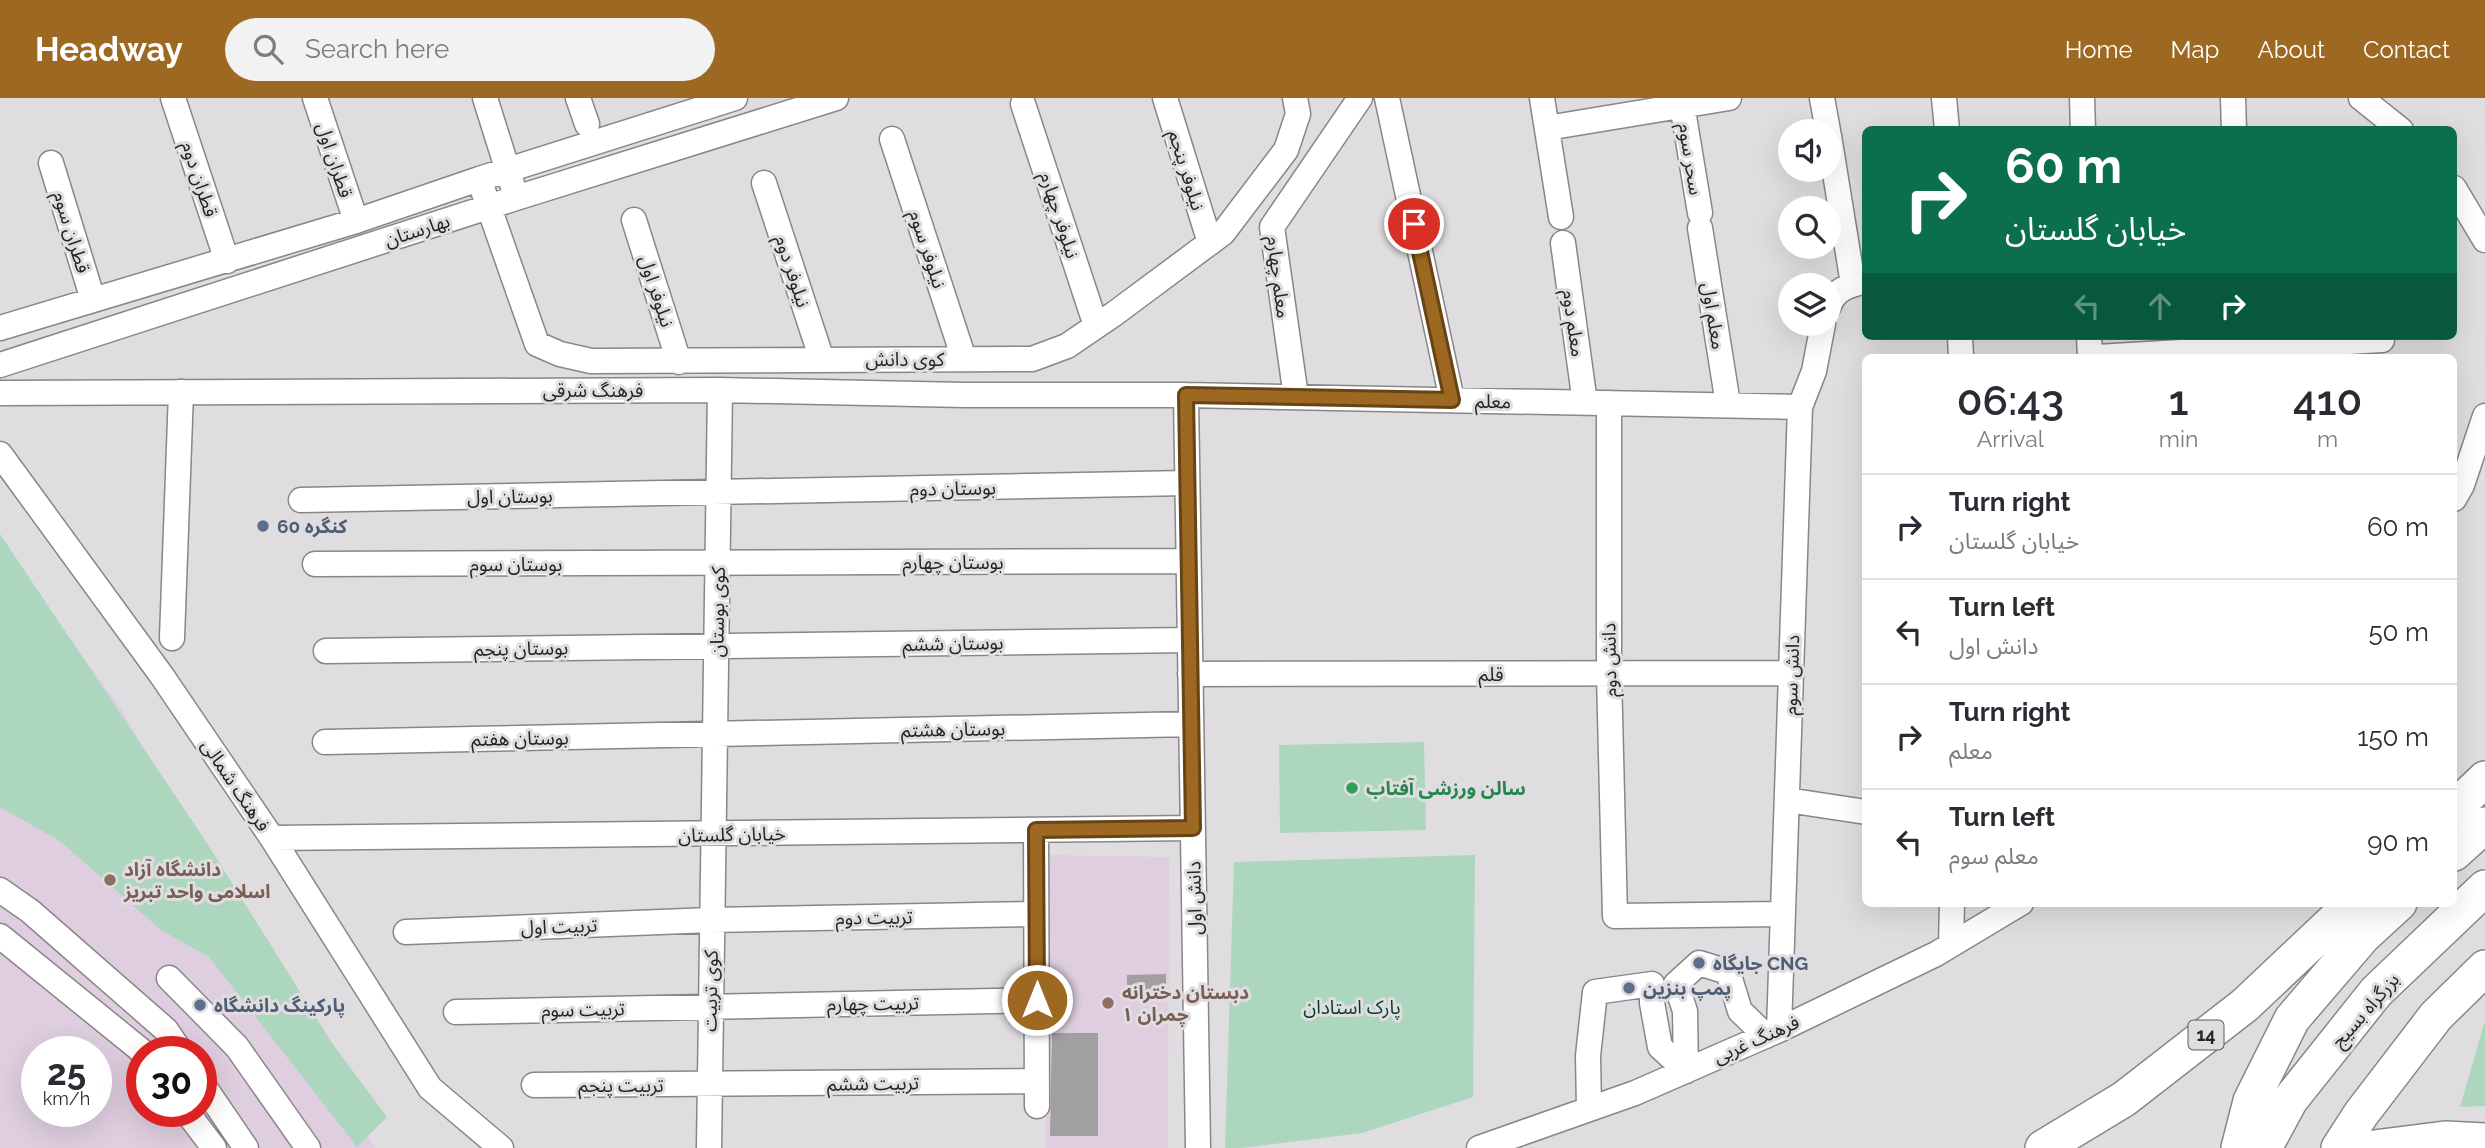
<!DOCTYPE html>
<html lang="en">
<head>
<meta charset="utf-8">
<style>
  body { margin:0; font-family:Raleway,"Noto Sans Arabic",sans-serif; background:#f2f2f3; color:#2b2b33; height:100vh; display:flex; flex-direction:column; font-size:26px; white-space:nowrap }
  * { box-sizing:border-box; margin:0 }
  p { font-size:23px; color:#7c7c81 }
  .icon { flex:none; width:38px; height:38px; fill:none; stroke:currentColor; stroke-width:2; stroke-linecap:round; stroke-linejoin:round }
  .map { position:relative; flex:1; overflow:hidden }
  .side { position:absolute; left:1862px; top:256px; width:595px; height:553px; display:flex; flex-direction:column; background:#fff; border-radius:10px; box-shadow:0 7px 28px #0002 }
  .side>* { flex:none }
  .guide { position:absolute; left:1862px; top:28px; width:595px; height:214px; border-radius:10px; box-shadow:0 7px 28px #0002; background:#0b6e4f; color:#fff; overflow:hidden }
  .controls { position:absolute; left:1778px; top:21px; display:grid; gap:14px }
  .controls a { display:grid; place-items:center; width:63px; height:63px; border-radius:50%; background:#fff; box-shadow:0 7px 28px #0002; font-size:35px }
  .speed { position:absolute; left:21px; top:938px; display:flex; gap:14px; font-size:35px; font-weight:700; text-align:center }
  .speed>* { display:grid; place-content:center; width:91px; height:91px; border-radius:50%; background:#fff; box-shadow:0 7px 28px #0002; line-height:1 }
  .speed small { font-size:18px; font-weight:400 }
  .speed .limit { border:10px solid #d22; background:#fff; color:#111 }
  .pin { position:absolute; display:grid; place-items:center; width:60px; height:60px; color:#fff; margin:-30px; border:4px solid #fff; border-radius:50%; box-shadow:0 2px 7px #0007 }
  .me { position:absolute; width:77px; margin:-38px; rotate:0deg; stroke-linejoin:round; filter:drop-shadow(0 0 5px #0008) }
  .turn { display:flex; align-items:center; gap:24px; height:147px; padding:0 28px; font-size:32px }
  .turn .icon { width:91px; height:91px; stroke-width:2.5 }
  .turn b { display:block; font-size:49px; line-height:60px }
  .lanes { display:flex; align-items:center; height:66px; padding:0 28px; background:#0003; justify-content:center; gap:35px; direction:ltr }
  .lanes .off { opacity:.35 }
  .eta { display:flex; justify-content:space-evenly; align-items:center; height:119px; text-align:center }
  .eta b { font-size:42px; font-weight:600; line-height:49px }
  ul { padding:0; list-style:none }
  li { display:flex; align-items:center; gap:21px; height:105px; padding:0 28px; border-top:2px solid #e1e1e2 }
  li div { flex:1 }
  li b { display:block; font-size:26px }
  li em { font-style:normal }
  header { display:flex; align-items:center; gap:42px; box-sizing:border-box; height:98px; padding:0 35px; background:#9d6821; color:#fff }
  header strong { font-size:33px }
  nav { display:flex; gap:38px; margin-inline-start:auto; font-size:24px }
  .search { width:490px; height:63px; background:#f2f2f3; display:flex; align-items:center; gap:18px; box-sizing:border-box; padding:0 24px; border-radius:38px; color:#7c7c81; font-size:26px }
  .map>svg:first-child { display:block }
</style>
</head>
<body>
<header>
<strong>Headway</strong>
<div class="search"><svg class="icon" aria-label="search" viewBox="0 0 24 24"><circle cx="10" cy="10" r="6"/><path d="M15 15l6 6"/></svg>Search here</div>
<nav><a>Home</a><a>Map</a><a>About</a><a>Contact</a></nav>
</header>
<div class="map">
<svg width="2485" height="1050" viewBox="0 0 2485 1050">
  <rect width="100%" height="100%" fill="#e0dde0"/>
  <!-- education -->
  <path fill="#decee0" fill-rule="evenodd" d="M0,445L121,611L375,1050H0ZM37,954H96V1013H37ZM142,954H201V1013H142Z
    M1048,757L1169,759L1168,1050H1046Z"/>
  <!-- green -->
  <path fill="#add6bf" d="M0,436L205,742L332,945L387,1019L357,1049L209,859L161,832L60,743L0,709Z
    M1424,644L1426,732L1280,735L1279,647Z
    M1475,757L1473,999L1362,1035L1242,1050H1225L1234,764Z
    M2485,925V1008L2460,1009L2484,926Z"/>
  <!-- building -->
  <path fill="#a29fa2" d="M1166,876V893L1127,894V877Z
    M1052,935H1098V1038H1050Z"/>
  <g fill="none" stroke-linecap="round" stroke-linejoin="round">
    <!-- minor casing -->
    <g stroke="#898688" stroke-width="27">
      <path id="minor" d="M173,0L227,163
        M315,0L356,123
        M485,0L513,89
        M578,0L587,26
        M1165,0L1210,145
        M1387,0L1452,302
        M1542,0L1561,119
        M1681,0L1700,115
        M1822,0L1828,33
        M1944,0L1947,32
        M2082,0L2083,32
        M2233,0L2234,32
        M2361,0L2401,32
        M1023,6L1096,228
        M1547,30L1729,0
        M1829,38L1853,186
        M892,41L964,261
        M51,65L93,202
        M479,81L537,246L560,256L591,263L1032,261L1067,248L1114,216L1223,135L1286,52L1298,16L1295,0
        M764,85L822,262
        M2454,90L2485,142
        M634,122L679,264
        M1700,130L1728,306
        M1563,145L1585,305
        M1829,208C1835,191 1849,187 1866,183
        M0,230L356,123L479,81L735,0
        M1960,238L1961,259
        M2089,238L2090,259
        M2097,259L2382,242
        M0,267L516,100L836,0
        M0,295L720,292L964,297H1186L1800,309
        M1186,297L1198,1050
        M1296,299L1272,129L1360,0
        M1609,305V576L1615,818L1783,816
        M0,356L162,578L272,740L430,990L501,1050
        M2454,401L2462,387L2485,318
        M301,402L1187,385
        M315,466L1188,463
        M172,540L181,294
        M326,553L1190,542
        M1190,576L1791,575
        M325,644L1191,626
        M1787,702L1866,714
        M1036,732L1037,1008
        M272,740L1193,730
        M0,792L30,813L166,932L181,954
        M406,834L711,822L1036,816
        M0,838L143,954
        M1951,847L1952,805
        M169,880L237,949L308,1050
        M456,914L1037,902
        M1779,932L1800,309L1814,273L1823,226
        M1686,973L1685,913L1676,886L1699,865L1728,874L1740,913L1766,938
        M201,984L246,1050
        M534,987L1037,983
        M1589,1011L1588,958L1595,894L1652,886V905L1660,949L1686,973
        M186,1013L214,1050
        M709,1050L720,292
        M1479,1050L1635,995L1779,932L1936,856L2021,805"/>
    </g>
    <!-- highway casing -->
    <g stroke="#898688" stroke-width="38">
      <path id="highway" d="M2454,711L2485,681
        M2454,755L2485,727
        M2043,1050L2124,1001L2245,907L2353,805
        M2239,1050L2251,1003L2292,921L2363,838L2399,805
        M2264,1050L2290,1002L2376,894L2485,790
        M2339,1050L2361,1016L2436,918L2485,870
        M2374,1050L2445,1041L2485,1043"/>
    </g>
    <!-- minor -->
    <use href="#minor" stroke="#fff" stroke-width="24"/>
    <!-- highway -->
    <use href="#highway" stroke="#fff" stroke-width="35"/>
  </g>
  <g fill="none" stroke-linecap="round" stroke-linejoin="round">
    <!-- route casing -->
    <g stroke="#664415" stroke-width="18">
      <path id="route" d="M1037,902L1036,732L1193,730L1186,297L1452,302L1414,126"/>
    </g>
    <!-- route -->
    <use href="#route" stroke="#9d6821" stroke-width="12"/>
  </g>
  <!-- markers -->
  <g fill="#5c6f8a" stroke="#e0dde0" stroke-width="2.5">
    <circle cx="263" cy="428" r="7"/>
    <circle cx="1699" cy="865" r="7"/>
    <circle cx="1629" cy="890" r="7"/>
    <circle cx="200" cy="907" r="7"/>
  </g>
  <circle fill="#2e9e5b" stroke="#e0dde0" stroke-width="2.5" cx="1352" cy="690" r="7"/>
  <g fill="#8d6e63" stroke="#e0dde0" stroke-width="2.5">
    <circle cx="110" cy="782" r="7"/>
    <circle cx="1108" cy="905" r="7"/>
  </g>
  <g text-anchor="middle" stroke-width="6" stroke-linejoin="round" paint-order="stroke">
    <!-- shield labels -->
    <rect fill="#e0dde0" stroke="#5d5c5d" stroke-width="2" x="2188.5" y="922.5" width="35" height="29" rx="5"/>
    <g font-size="18" font-weight="bold" fill="#252425">
      <text x="2206" y="943">14</text>
    </g>
    <!-- street labels -->
    <g font-size="19" fill="#252425" stroke="#e0dde0">
      <text transform="translate(1691 61) rotate(81)" y="7">سحر سوم</text>
      <text transform="translate(335 62) rotate(72)" y="7">قطران اول</text>
      <text transform="translate(1187 72) rotate(73)" y="7">نیلوفر پنجم</text>
      <text transform="translate(200 81) rotate(72)" y="7">قطران دوم</text>
      <text transform="translate(1060 117) rotate(72)" y="7">نیلوفر چهارم</text>
      <text transform="translate(417 132) rotate(-18)" y="7">بهارستان</text>
      <text transform="translate(72 134) rotate(73)" y="7">قطران سوم</text>
      <text transform="translate(928 151) rotate(72)" y="7">نیلوفر سوم</text>
      <text transform="translate(793 173) rotate(72)" y="7">نیلوفر دوم</text>
      <text transform="translate(1279 179) rotate(83)" y="7">معلم چهارم</text>
      <text transform="translate(657 193) rotate(72)" y="7">نیلوفر اول</text>
      <text transform="translate(1714 218) rotate(81)" y="7">معلم اول</text>
      <text transform="translate(1574 225) rotate(82)" y="7">معلم دوم</text>
      <text x="905" y="268">کوی دانش</text>
      <text x="593" y="299">فرهنگ شرقی</text>
      <text transform="translate(1493 303) rotate(1)" y="7">معلم</text>
      <text transform="translate(953 390) rotate(-1)" y="7">بوستان دوم</text>
      <text transform="translate(510 398) rotate(-1)" y="7">بوستان اول</text>
      <text x="953" y="471">بوستان چهارم</text>
      <text x="516" y="473">بوستان سوم</text>
      <text transform="translate(717 514) rotate(-89)" y="7">کوی بوستان</text>
      <text transform="translate(953 545) rotate(-1)" y="7">بوستان ششم</text>
      <text transform="translate(521 550) rotate(-1)" y="7">بوستان پنجم</text>
      <text transform="translate(1609 562) rotate(-91)" y="7">دانش دوم</text>
      <text x="1491" y="583">قلم</text>
      <text transform="translate(1791 577) rotate(-88)" y="7">دانش سوم</text>
      <text transform="translate(953 631) rotate(-1)" y="7">بوستان هشتم</text>
      <text transform="translate(520 640) rotate(-1)" y="7">بوستان هفتم</text>
      <text transform="translate(236 687) rotate(56)" y="7">فرهنگ شمالی</text>
      <text transform="translate(732 736) rotate(-1)" y="7">خیابان گلستان</text>
      <text transform="translate(1194 800) rotate(-91)" y="7">دانش اول</text>
      <text transform="translate(874 819) rotate(-1)" y="7">تربیت دوم</text>
      <text transform="translate(559 828) rotate(-2)" y="7">تربیت اول</text>
      <text transform="translate(710 893) rotate(-89)" y="7">کوی تربیت</text>
      <text transform="translate(873 905) rotate(-1)" y="7">تربیت چهارم</text>
      <text transform="translate(583 911) rotate(-1)" y="7">تربیت سوم</text>
      <text transform="translate(2365 912) rotate(-49)" y="7">بزرگراه بسیج</text>
      <text transform="translate(1756 941) rotate(-24)" y="7">فرهنگ غربی</text>
      <text transform="translate(873 985) rotate(-1)" y="7">تربیت ششم</text>
      <text x="621" y="994">تربیت پنجم</text>
    </g>
    <!-- service labels -->
    <g font-size="19" font-weight="bold" fill="#4e5e75" stroke="#e0dde0" text-anchor="start">
      <text x="277" y="435">کنگره 60</text>
      <text x="1713" y="872">جایگاه CNG</text>
      <text x="1643" y="897">پمپ بنزین</text>
      <text x="214" y="914">پارکینگ دانشگاه</text>
    </g>
    <!-- leisure labels -->
    <g font-size="19" font-weight="bold" fill="#27864d" stroke="#e0dde0" text-anchor="start">
      <text x="1366" y="697">سالن ورزشی آفتاب</text>
    </g>
    <!-- education labels -->
    <g font-size="19" font-weight="bold" fill="#785e54" stroke="#e0dde0" text-anchor="start">
      <text x="124" y="778">دانشگاه آزاد<tspan x="124" dy="22">اسلامی واحد تبریز</tspan></text>
      <text x="1122" y="901">دبستان دخترانه<tspan x="1122" dy="22">چمران ۱</tspan></text>
    </g>
    <!-- park labels -->
    <g font-size="19" fill="#033d26" stroke="#e0dde0">
      <text x="1352" y="916">پارک استادان</text>
    </g>
  </g>
</svg>
<div class="controls">
<a><svg class="icon" aria-label="sound" viewBox="0 0 24 24"><path d="M4 9h4l5-4v14l-5-4H4zM17 9q2 3 0 6"/></svg></a>
<a><svg class="icon" aria-label="search" viewBox="0 0 24 24"><circle cx="10" cy="10" r="6"/><path d="M15 15l6 6"/></svg></a>
<a><svg class="icon" aria-label="layers" viewBox="0 0 24 24"><path d="M12 4l9 5-9 5-9-5zM3 14l9 5 9-5"/></svg></a>
</div>
<div class="speed"><div>25<small>km/h</small></div><div class="limit">30</div></div>
<div class="pin" style="left:1414px;top:126px;background:#d93025"><svg class="icon" aria-label="arrive" viewBox="0 0 24 24"><path d="M6 21V4h12l-3 4 3 4H6"/></svg></div>
<svg class="me" style="left:1037px;top:902px" viewBox="-20 -20 40 40"><circle r="17" fill="#9d6821" stroke="#fff" stroke-width="3"/><path d="M0-11L8 9 0 5-8 9z" fill="#fff"/></svg>
<div class="guide">
<div class="turn"><svg class="icon" aria-label="right" viewBox="0 0 24 24"><path d="M7 20v-9h11M14 6l5 5-5 5"/></svg><div><b>60 m</b>خیابان گلستان</div></div>
<div class="lanes"><svg class="icon off" aria-label="left" viewBox="0 0 24 24"><path d="M17 20v-9H6M10 6l-5 5 5 5"/></svg><svg class="icon off" aria-label="ahead" viewBox="0 0 24 24"><path d="M12 20V5M6 11l6-6 6 6"/></svg><svg class="icon" aria-label="right" viewBox="0 0 24 24"><path d="M7 20v-9h11M14 6l5 5-5 5"/></svg></div>
</div>
<section class="side">
<div class="eta">
<div><b>06:43</b><p>Arrival</p></div>
<div><b>1</b><p>min</p></div>
<div><b>410</b><p>m</p></div>
</div>
<ul>
<li><svg class="icon" aria-label="right" viewBox="0 0 24 24"><path d="M7 20v-9h11M14 6l5 5-5 5"/></svg><div><b>Turn right</b><p>خیابان گلستان</p></div><em>60 m</em></li>
<li><svg class="icon" aria-label="left" viewBox="0 0 24 24"><path d="M17 20v-9H6M10 6l-5 5 5 5"/></svg><div><b>Turn left</b><p>دانش اول</p></div><em>50 m</em></li>
<li><svg class="icon" aria-label="right" viewBox="0 0 24 24"><path d="M7 20v-9h11M14 6l5 5-5 5"/></svg><div><b>Turn right</b><p>معلم</p></div><em>150 m</em></li>
<li><svg class="icon" aria-label="left" viewBox="0 0 24 24"><path d="M17 20v-9H6M10 6l-5 5 5 5"/></svg><div><b>Turn left</b><p>معلم سوم</p></div><em>90 m</em></li>
</ul>
</section>
</div>
</body>
</html>
